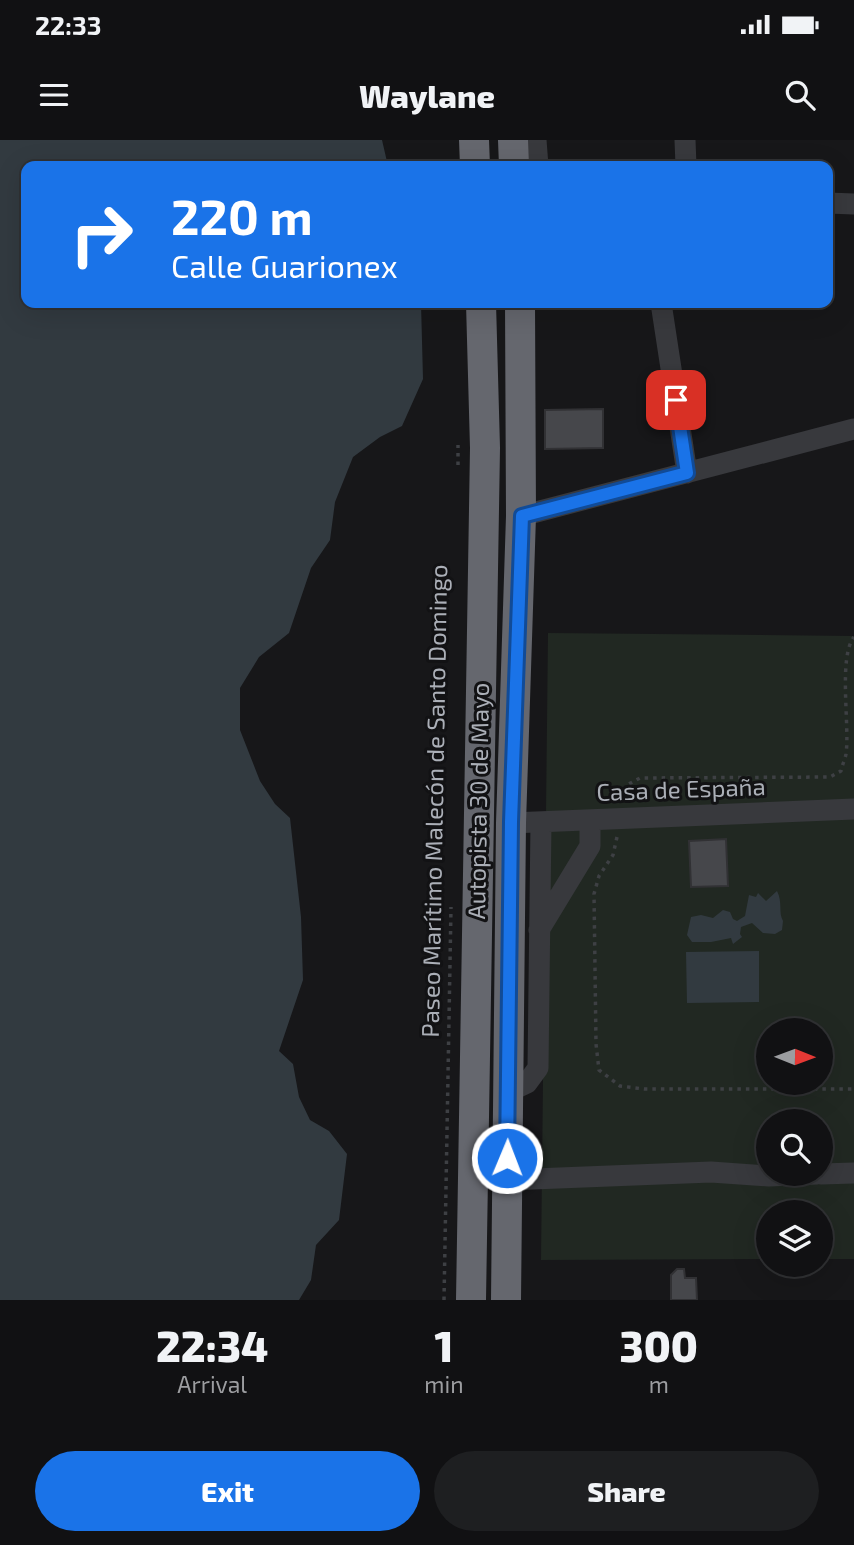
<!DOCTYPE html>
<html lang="en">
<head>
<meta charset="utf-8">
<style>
  body { margin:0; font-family:"Exo 2",sans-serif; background:#1e1f21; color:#f1f3f6; height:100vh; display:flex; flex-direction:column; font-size:26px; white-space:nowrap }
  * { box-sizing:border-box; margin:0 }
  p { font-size:23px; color:#9c9da0 }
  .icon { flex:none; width:38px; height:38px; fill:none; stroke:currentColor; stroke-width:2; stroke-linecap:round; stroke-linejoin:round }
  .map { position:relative; height:1160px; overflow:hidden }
  .side { display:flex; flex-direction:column; background:#111113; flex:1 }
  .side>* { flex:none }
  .guide { position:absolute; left:21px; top:21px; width:812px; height:147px; border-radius:14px; box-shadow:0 7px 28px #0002,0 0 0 2px #303133; background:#1a73e8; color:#fff; overflow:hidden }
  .needle { width:46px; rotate:91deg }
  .fabs { position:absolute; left:756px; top:878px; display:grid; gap:14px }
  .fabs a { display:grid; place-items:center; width:77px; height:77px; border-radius:50%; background:#111113; box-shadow:0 7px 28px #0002,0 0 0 2px #303133; font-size:35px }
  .pin { position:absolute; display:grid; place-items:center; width:60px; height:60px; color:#fff; margin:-30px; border-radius:14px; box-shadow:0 4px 10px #0006 }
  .me { position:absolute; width:77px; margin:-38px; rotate:1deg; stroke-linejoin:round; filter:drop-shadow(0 0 5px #0008) }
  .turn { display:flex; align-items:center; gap:24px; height:147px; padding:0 35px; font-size:32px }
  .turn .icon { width:91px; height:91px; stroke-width:2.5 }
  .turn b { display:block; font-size:49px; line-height:60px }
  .eta { display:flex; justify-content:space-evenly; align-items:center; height:119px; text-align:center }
  .eta b { font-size:42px; font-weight:800; line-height:49px }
  .primary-button { display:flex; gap:14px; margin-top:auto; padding:14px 35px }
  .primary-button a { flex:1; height:80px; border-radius:42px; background:#1a73e8; color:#fff; font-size:28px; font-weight:800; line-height:80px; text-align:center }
  .primary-button a+a { background:#1e1f21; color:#f1f3f6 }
  .status { display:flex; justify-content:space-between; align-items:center; height:49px; padding:0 35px; background:#111113; direction:ltr }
  .status svg { height:19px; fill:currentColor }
  header { display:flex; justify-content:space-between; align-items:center; height:91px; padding:0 35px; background:#111113; font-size:32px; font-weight:800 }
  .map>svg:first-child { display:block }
</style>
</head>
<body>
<div class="status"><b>22:33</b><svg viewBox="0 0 49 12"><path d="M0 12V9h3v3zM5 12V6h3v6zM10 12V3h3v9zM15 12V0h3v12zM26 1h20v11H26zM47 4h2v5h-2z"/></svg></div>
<header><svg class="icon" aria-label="menu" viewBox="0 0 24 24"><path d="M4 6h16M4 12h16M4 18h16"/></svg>Waylane<svg class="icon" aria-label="search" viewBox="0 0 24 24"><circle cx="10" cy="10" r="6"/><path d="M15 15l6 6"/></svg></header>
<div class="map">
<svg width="854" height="1160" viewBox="0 0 854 1160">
  <rect width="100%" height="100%" fill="#171719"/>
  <!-- green -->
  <path fill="#212822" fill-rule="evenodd" d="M548,493L854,496V1119H821V1073H768V1119L541,1120ZM768,891H821V943H768ZM768,982H821V1034H768Z"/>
  <!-- water -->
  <path fill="#323a40" d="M0,0H382L388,26H26V163H421L423,239L402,286L380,297L353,317L335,362L330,400L311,428L289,493L259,517L240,548V590L260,641L275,664L290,678L301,777L303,840L279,911L293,924L299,957L310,980L329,991L347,1014L339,1080L316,1105L311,1140L299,1160H0Z
    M777,751C783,763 778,772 783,781L782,790L775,794L763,793L752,783L741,787L740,794L742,797L733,804L731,798L711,802H692L687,795L691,777L701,775L713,778L723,770L730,772L733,779L737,781L745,776L749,755L756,757L758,753L766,761Z
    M759,811V862L687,863L686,812Z"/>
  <!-- building -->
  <path fill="#46474b" stroke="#313134" stroke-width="2" d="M603,269V308L545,309V270Z
    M726,699L728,746L691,747L689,701Z
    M677,1129H684L685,1138H696L697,1160H671V1135Z"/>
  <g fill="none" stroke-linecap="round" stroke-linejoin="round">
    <!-- path -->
    <path stroke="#3e4044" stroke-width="3.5" stroke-dasharray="3.5 5" stroke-linecap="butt" d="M458,325V305
      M622,658L625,646L640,638L830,637L841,631C842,625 845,620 846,614C850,586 838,517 854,497
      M617,697L613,715L599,736L594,754L596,904L599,930L620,946L644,949H854
      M444,1160L451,767"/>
    <!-- minor -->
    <path stroke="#38393d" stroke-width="21" d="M536,0L538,26
      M685,0L686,26
      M828,63L854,64
      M661,163L687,333
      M521,376L854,289
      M511,683L854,669
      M539,790L590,706V681
      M508,952L527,943L538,928L541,682
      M821,1034L854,1033
      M507,1040L711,1032L769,1036L817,1034"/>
    <!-- highway -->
    <path stroke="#65676e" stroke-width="30" d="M474,0L475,26
      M513,0L514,26
      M471,1160L485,308L481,163
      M506,1160L511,683L521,376L520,163"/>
  </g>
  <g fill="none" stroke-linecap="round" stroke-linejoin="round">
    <!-- route casing -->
    <g stroke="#114b97" stroke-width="18">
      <path id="route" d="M507,1018L511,682L522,376L687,333L676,260"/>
    </g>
    <!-- route -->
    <use href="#route" stroke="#1a73e8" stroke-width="12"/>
  </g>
  <g text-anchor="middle" stroke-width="6" stroke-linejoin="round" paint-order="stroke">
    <!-- street labels -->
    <g font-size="24" fill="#abafb7" stroke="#121214">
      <text transform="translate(681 650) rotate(-2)" y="8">Casa de España</text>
      <text transform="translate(435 661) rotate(-89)" y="8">Paseo Marítimo Malecón de Santo Domingo</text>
      <text transform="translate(479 661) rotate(-89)" y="8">Autopista 30 de Mayo</text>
    </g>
  </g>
</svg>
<div class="fabs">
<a><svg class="needle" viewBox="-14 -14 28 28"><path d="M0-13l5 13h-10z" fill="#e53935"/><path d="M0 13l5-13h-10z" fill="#9c9da0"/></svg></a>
<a><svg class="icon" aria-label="search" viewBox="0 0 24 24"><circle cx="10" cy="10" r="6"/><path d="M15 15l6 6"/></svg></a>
<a><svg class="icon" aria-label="layers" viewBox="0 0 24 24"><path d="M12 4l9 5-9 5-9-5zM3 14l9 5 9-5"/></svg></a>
</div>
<div class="pin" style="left:676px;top:260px;background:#d93025"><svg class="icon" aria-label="arrive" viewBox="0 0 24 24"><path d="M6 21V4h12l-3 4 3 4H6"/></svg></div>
<svg class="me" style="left:507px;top:1018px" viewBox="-20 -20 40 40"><circle r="17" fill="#1a73e8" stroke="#fff" stroke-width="3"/><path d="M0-11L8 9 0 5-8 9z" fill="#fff"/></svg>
<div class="guide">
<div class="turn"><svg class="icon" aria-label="right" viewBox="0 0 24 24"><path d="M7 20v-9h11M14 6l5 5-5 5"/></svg><div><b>220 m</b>Calle Guarionex</div></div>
</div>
</div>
<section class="side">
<div class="eta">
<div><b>22:34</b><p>Arrival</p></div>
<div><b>1</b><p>min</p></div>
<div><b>300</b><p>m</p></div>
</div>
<div class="primary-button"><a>Exit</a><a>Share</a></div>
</section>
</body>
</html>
